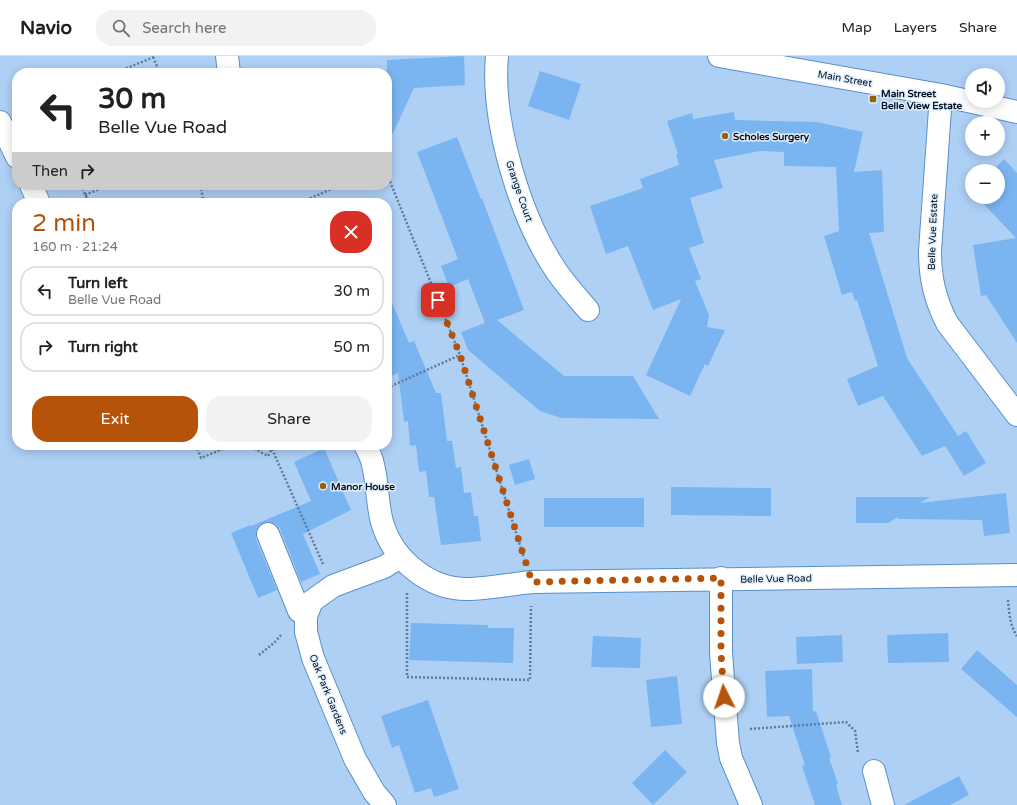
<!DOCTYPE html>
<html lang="en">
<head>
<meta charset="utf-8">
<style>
  body { margin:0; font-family:"Varela Round",sans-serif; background:#f2f2f2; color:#202124; height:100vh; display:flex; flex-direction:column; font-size:15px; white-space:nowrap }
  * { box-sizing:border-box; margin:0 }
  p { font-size:13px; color:#757577 }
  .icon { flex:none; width:22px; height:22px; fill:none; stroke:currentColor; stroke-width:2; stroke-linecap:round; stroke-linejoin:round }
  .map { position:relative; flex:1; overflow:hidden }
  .panel { position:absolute; left:12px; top:142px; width:380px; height:252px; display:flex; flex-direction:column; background:#fff; border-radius:16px; box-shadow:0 2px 10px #0003 }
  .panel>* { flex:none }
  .guide { position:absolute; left:12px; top:12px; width:380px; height:122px; border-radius:16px; box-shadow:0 2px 10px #0003; background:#fff; color:#202124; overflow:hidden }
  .buttons { position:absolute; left:965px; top:12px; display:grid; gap:8px }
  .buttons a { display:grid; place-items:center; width:40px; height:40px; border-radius:50%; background:#fff; box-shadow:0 2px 10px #0003; font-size:20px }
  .pin { position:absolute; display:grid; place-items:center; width:34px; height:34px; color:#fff; margin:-17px; border-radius:8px; box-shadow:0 2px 6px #0006 }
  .me { position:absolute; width:44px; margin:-22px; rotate:356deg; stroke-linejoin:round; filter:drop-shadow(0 0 3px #0008) }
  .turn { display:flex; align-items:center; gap:14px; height:84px; padding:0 20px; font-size:18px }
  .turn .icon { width:52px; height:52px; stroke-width:2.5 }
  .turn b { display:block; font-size:28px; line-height:34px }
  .then { display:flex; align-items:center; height:38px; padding:0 20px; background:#0003; gap:8px; font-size:15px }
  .round { display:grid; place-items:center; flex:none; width:42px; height:42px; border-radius:16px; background:#f2f2f2 }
  .summary { display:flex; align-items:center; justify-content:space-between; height:68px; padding:0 20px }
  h1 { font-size:24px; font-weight:600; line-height:30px; color:#b45309 }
  .button { display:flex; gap:8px; margin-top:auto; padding:8px 20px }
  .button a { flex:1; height:46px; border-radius:16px; background:#b45309; color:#fff; font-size:16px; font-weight:600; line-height:46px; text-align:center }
  .button a+a { background:#f2f2f2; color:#202124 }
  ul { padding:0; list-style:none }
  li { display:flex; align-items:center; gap:12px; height:50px; margin:0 8px 6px; padding:0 12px; border:2px solid #e0e0e0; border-radius:16px }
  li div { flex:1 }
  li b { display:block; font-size:15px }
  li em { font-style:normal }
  header { display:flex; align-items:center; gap:24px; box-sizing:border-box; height:56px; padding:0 20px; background:#fff; border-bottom:1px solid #e0e0e0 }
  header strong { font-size:19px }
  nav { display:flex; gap:22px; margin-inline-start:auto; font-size:14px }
  .search { width:280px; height:36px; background:#f2f2f2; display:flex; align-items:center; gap:10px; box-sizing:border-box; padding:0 14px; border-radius:16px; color:#757577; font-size:15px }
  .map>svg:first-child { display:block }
</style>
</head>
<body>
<header>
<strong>Navio</strong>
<div class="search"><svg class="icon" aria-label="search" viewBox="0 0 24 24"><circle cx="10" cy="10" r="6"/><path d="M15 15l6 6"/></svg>Search here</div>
<nav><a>Map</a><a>Layers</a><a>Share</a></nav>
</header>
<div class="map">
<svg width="1017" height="749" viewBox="0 0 1017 749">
  <rect width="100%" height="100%" fill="#aed0f5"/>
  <!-- building -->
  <path fill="#7bb5f1" d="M464,0L465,29L414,32L387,90V4Z
    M540,15L581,28L569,64L528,50Z
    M734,56L735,64L817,66L863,76L854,116L882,114L884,176L869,177L907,302L958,380L966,375L986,407L964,420L945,390L922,400L883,340L858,350L847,323L878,310L857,244L855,245L852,236L842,239L824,180L839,175L836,111L784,110V96L760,95L714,104L723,132L690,142L704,187L689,192L701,223L695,225L709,259L707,271L725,274L708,310L705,308L690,340L646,319L681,243L653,254L628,190L606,198L590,150L643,132L640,123L679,109L676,99L678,98L667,65L692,57L693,63Z
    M457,81L481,143L482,142L524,254L497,264L564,320H633L659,363L561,362L540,355L468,294L461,276L485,267L468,223L449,231L441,210L458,203L417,96Z
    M1004,103L1017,117V287L986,239L981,240L973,189L1016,182L977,141H998V115H992Z
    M387,235L409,287L414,285L436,337H441L447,385H452L456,412L461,411L464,437L471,436L474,460H478L481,485L441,489L434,441H429L426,415L419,416L416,389L410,390L408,365L404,366L398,317L387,322Z
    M324,392L351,454L303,478L320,518L301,526L280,473L276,468L269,466L263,467L258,470L256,476V483L277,534L258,542L231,477L250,469L251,470L311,445L294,406Z
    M529,403L535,423L515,429L509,409Z
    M671,431L771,432V460L671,459Z
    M1006,437L1010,477L984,480L982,464L898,463V461L888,467H856V441H930L920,447Z
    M544,442H644V471H544Z
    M411,567L488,569V572H514L513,607L409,604Z
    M948,577L949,606L888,607L887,579Z
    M842,579L843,606L797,608L796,581Z
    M593,580L641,582L640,612L591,611Z
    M977,594L1017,629V661L961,613Z
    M812,613L813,656L816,655L831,701L829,702L838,728L836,729L842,749H815L802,710L805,709L789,660L767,661L765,615Z
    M677,620L682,668L651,671L646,624Z
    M428,644L459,733L434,741L431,732L415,737L399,689L392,692L381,660Z
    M665,694L687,716L653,749L632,727Z
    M959,720L969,739L950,749H904Z"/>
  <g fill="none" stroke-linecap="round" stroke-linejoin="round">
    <!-- minor casing -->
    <g stroke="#5890c9" stroke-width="24">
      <path id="minor" d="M227,0L229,17
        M497,0C491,65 520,162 557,216C566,229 577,241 588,254
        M719,0L941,39L1017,56
        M941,39L930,195C930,223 935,243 947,267L1017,359
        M0,66L17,101
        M31,129L39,147
        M365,389C368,395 372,402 373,409C378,428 377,448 382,466C393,504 430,535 471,533C491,532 512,528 532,526L1017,519
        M268,478L299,555L312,545
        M721,522V597L728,687L731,702L751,749
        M874,715L883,749
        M385,749L374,736L355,703L313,602L306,576V560L312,545L333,530L384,511L400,501"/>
    </g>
    <!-- path -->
    <path stroke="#607a98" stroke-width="2.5" stroke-dasharray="2 2" stroke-linecap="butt" d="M153,1L160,17
      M115,17L154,1
      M387,118L460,299L524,502
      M81,129L89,147
      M200,129L204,147
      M85,139L109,129
      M299,147L341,129
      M387,332L460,299
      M196,389L201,402L233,389
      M247,389L268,400L274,389
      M272,393L323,508
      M407,537V621L530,624L531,550
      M1008,544C1009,556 1010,570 1017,580
      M259,599L275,586L281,579
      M750,673L846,666L855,675L858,697"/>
    <!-- minor -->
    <use href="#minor" stroke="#fff" stroke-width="22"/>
  </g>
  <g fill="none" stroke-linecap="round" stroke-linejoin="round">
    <!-- route -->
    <path stroke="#b45309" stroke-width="7" stroke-dasharray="0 12.6" d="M438,244L460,299L532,526L721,522V597L724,641"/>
  </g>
  <!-- markers -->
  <g fill="#946014" stroke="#e3effb" stroke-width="1.5">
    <rect x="869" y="39" width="8" height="8" rx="2"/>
    <circle cx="725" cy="80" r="4"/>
    <circle cx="323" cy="430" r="4"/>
  </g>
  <g text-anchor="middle" stroke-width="3" stroke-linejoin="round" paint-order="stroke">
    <!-- street labels -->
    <g font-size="10" fill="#001026" stroke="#e3effb">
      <text transform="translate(845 22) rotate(10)" y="4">Main Street</text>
      <text transform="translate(520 135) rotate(71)" y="4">Grange Court</text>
      <text transform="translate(932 176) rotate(-88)" y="4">Belle Vue Estate</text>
      <text transform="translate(776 522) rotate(-1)" y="4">Belle Vue Road</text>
      <text transform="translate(329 638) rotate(68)" y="4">Oak Park Gardens</text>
    </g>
    <!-- poi labels -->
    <g font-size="10" font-weight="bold" fill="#001026" stroke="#e3effb" text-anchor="start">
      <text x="881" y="41">Main Street<tspan x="881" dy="12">Belle View Estate</tspan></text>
      <text x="733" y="84">Scholes Surgery</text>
      <text x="331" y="434">Manor House</text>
    </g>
  </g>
</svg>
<div class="buttons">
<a><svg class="icon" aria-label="sound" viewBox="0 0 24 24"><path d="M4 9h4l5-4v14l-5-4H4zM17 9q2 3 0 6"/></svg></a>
<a>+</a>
<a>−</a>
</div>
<div class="pin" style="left:438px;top:244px;background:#d93025"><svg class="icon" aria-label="arrive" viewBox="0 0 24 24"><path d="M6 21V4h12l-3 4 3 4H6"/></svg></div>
<svg class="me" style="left:724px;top:641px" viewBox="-20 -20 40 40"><circle r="19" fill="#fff"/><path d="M0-13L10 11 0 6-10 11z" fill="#b45309"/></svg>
<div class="guide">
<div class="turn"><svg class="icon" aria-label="left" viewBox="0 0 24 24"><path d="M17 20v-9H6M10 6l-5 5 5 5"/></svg><div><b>30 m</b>Belle Vue Road</div></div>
<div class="then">Then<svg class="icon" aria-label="right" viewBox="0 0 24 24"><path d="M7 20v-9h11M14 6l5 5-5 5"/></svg></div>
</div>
<section class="panel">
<div class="summary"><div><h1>2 min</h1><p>160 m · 21:24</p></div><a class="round" style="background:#d93025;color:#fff"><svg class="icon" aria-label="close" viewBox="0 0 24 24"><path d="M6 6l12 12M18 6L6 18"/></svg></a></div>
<ul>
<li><svg class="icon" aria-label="left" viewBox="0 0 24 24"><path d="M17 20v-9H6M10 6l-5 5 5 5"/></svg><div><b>Turn left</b><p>Belle Vue Road</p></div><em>30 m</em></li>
<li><svg class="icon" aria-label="right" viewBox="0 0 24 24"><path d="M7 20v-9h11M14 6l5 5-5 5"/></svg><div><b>Turn right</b></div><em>50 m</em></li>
</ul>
<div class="button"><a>Exit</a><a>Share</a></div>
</section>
</div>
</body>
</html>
